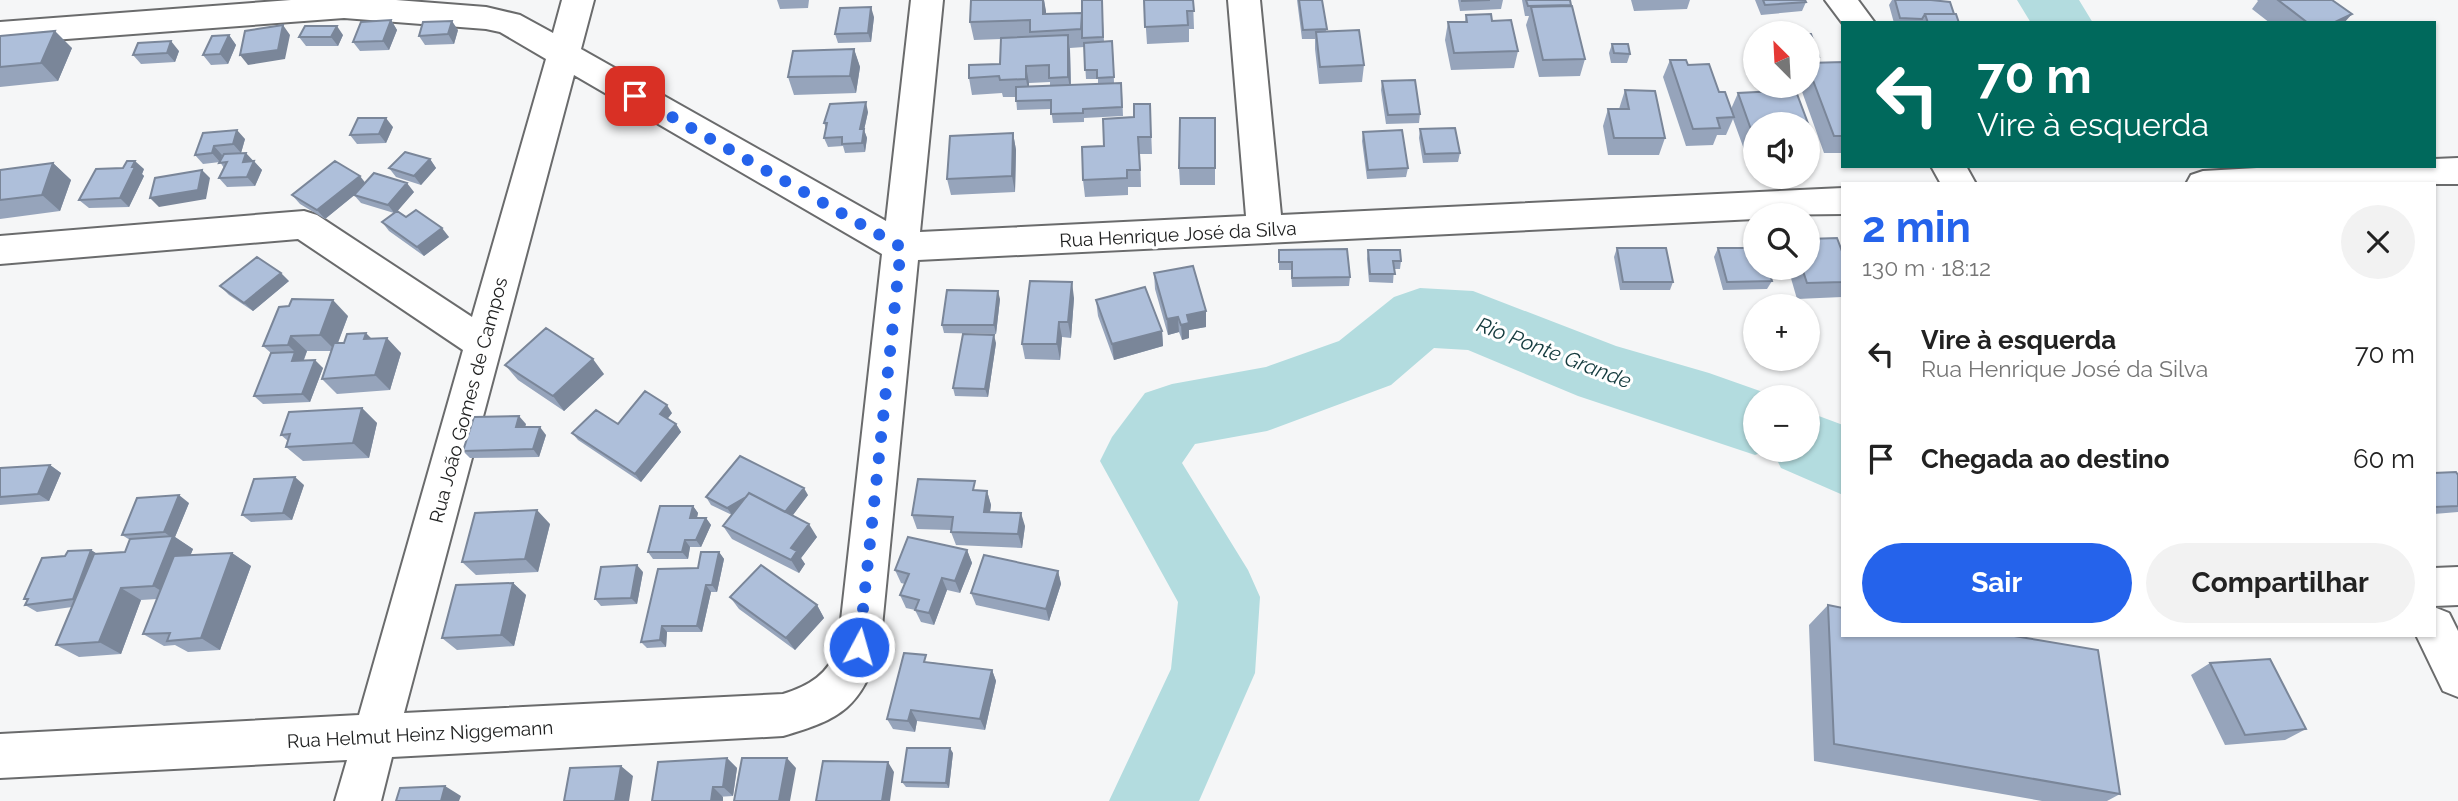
<!DOCTYPE html>
<html lang="pt">
<head>
<meta charset="utf-8">
<style>
  body { margin:0; font-family:Raleway,sans-serif; background:#f2f2f2; color:#222; height:100vh; display:flex; flex-direction:column; font-size:26px; white-space:nowrap }
  * { box-sizing:border-box; margin:0 }
  p { font-size:23px; color:#767676 }
  .icon { flex:none; width:38px; height:38px; fill:none; stroke:currentColor; stroke-width:2; stroke-linecap:round; stroke-linejoin:round }
  .map { position:relative; flex:1; overflow:hidden }
  .drawer { position:absolute; left:1841px; top:182px; width:595px; height:455px; display:flex; flex-direction:column; background:#fff; border-radius:0px; box-shadow:0 2px 5px #0004 }
  .drawer>* { flex:none }
  .top-card { position:absolute; left:1841px; top:21px; width:595px; height:147px; border-radius:0px; box-shadow:0 2px 5px #0004; background:#00695c; color:#fff; overflow:hidden }
  .needle { width:46px; rotate:336deg }
  .buttons { position:absolute; left:1743px; top:21px; display:grid; gap:14px }
  .buttons a { display:grid; place-items:center; width:77px; height:77px; border-radius:50%; background:#fff; box-shadow:0 2px 5px #0004; font-size:35px }
  .pin { position:absolute; display:grid; place-items:center; width:60px; height:60px; color:#fff; margin:-30px; border-radius:14px; box-shadow:0 4px 10px #0006 }
  .me { position:absolute; width:77px; margin:-38px; rotate:6deg; stroke-linejoin:round; filter:drop-shadow(0 0 5px #0008) }
  .turn { display:flex; align-items:center; gap:24px; height:147px; padding:0 21px; font-size:32px }
  .turn .icon { width:91px; height:91px; stroke-width:2.5 }
  .turn b { display:block; font-size:49px; line-height:60px }
  .round { display:grid; place-items:center; flex:none; width:74px; height:74px; border-radius:37px; background:#f2f2f2 }
  .overview { display:flex; align-items:center; justify-content:space-between; height:119px; padding:0 21px }
  h1 { font-size:42px; font-weight:700; line-height:52px; color:#2563eb }
  .primary-button { display:flex; gap:14px; margin-top:auto; padding:14px 21px }
  .primary-button a { flex:1; height:80px; border-radius:42px; background:#2563eb; color:#fff; font-size:28px; font-weight:700; line-height:80px; text-align:center }
  .primary-button a+a { background:#f2f2f2; color:#222 }
  ul { padding:0; list-style:none }
  li { display:flex; align-items:center; gap:21px; height:105px; padding:0 21px }
  li div { flex:1 }
  li b { display:block; font-size:26px }
  li em { font-style:normal }
  .map>svg:first-child { display:block }
</style>
</head>
<body>
<div class="map">
<svg width="2458" height="801" viewBox="0 0 2458 801">
  <rect width="100%" height="100%" fill="#f5f6f7"/>
  <g fill="none" stroke-linecap="round" stroke-linejoin="round">
    <!-- river -->
    <path fill="#b3dcdf" fill-rule="evenodd" d="M2017,0H2079L2093,23H2031Z
      M1420,288L1473,291L1616,346L1709,373L1777,397H1755V450H1768L1755,455L1578,396L1468,350L1434,348L1391,385L1267,431L1195,444L1182,463L1248,570L1260,597L1255,673L1199,801H1109L1171,669L1178,602L1100,461L1112,437L1145,393L1172,384L1266,367L1339,341L1394,297Z
      M1808,412L1843,425V495L1781,468L1772,450H1808Z"/>
    <!-- street casing -->
    <g stroke="#6a6b6c" stroke-width="4">
      <path id="street" d="M291,0H396L486,7L520,15L553,33L562,0H594L581,49L886,221L911,0H943L920,232L1246,216L1228,0H1260L1281,215L1843,188V214L1755,215V219L918,260L880,647C861,707 842,719 783,736L392,757L381,801H335L347,760L0,778V734L359,715L463,350L298,239L0,264V236L304,211L317,215L472,317L546,59L500,32L486,29L344,18L0,44V22ZM574,75L882,254L838,647C829,674 809,686 783,694L404,713Z
        M1825,0H1858L1875,23L1843,24Z
        M2458,158V184H2186L2191,175L2203,171L2292,166H2434V159Z
        M1931,166H1966L1976,184H1941Z
        M2458,567V605L2434,606V568Z
        M2434,607L2449,613L2458,631V697L2443,691L2416,635H2434Z"/>
    </g>
    <!-- street -->
    <use href="#street" fill="#fff" fill-rule="evenodd"/>
  </g>
  <!-- wall -->
  <path fill="#96a4bb" fill-rule="evenodd" d="M777,0H809L808,8L780,9Z
    M971,0H1044L1046,14L1082,13L1102,0L1104,42L1113,51L1114,83L1122,92L1123,116L1084,118V122L1053,123L1051,109L1017,110L1016,97H1003L1002,93L972,95L969,78L1000,64L1001,39L974,40L970,22ZM1084,47L1086,79H1098V84L1071,85L1070,48ZM1050,82V86L1029,87V83Z
    M1144,0H1193L1194,29H1189V42L1147,44Z
    M1297,0H1322L1326,31L1364,65L1362,82L1319,84L1315,49V39H1302Z
    M1458,0H1503L1501,9L1460,11Z
    M1522,0H1570L1585,59L1580,76L1539,77L1526,25L1529,16H1525Z
    M1631,0H1690L1687,9L1634,11Z
    M1755,0H1805L1806,2L1802,11L1761,15Z
    M1892,0H1931L1954,14L1959,23H1894L1889,5Z
    M2257,0H2332L2344,23H2270L2252,9L2258,1Z
    M1466,15L1492,21L1518,51L1514,68L1451,70L1445,40L1448,22H1465Z
    M874,17L871,42L838,43L835,34Z
    M391,20L397,30L389,50L360,51L353,42Z
    M458,30L454,44L425,45L419,36Z
    M1808,34L1819,57L1816,62H1843V153H1824L1800,86H1808Z
    M229,35L236,45L228,64L211,65L203,55Z
    M343,35L338,46H306L299,37Z
    M0,36L72,48L58,81L0,87Z
    M1612,44L1630,54L1627,63H1611L1609,53Z
    M854,49L860,67L856,93L794,95L788,77Z
    M179,51L175,62L141,64L133,55Z
    M1670,60L1688,65L1719,92L1731,109L1738,93L1767,92L1770,86H1794L1809,126L1808,129V124H1755V151L1745,152L1733,119L1726,135H1717L1713,145L1686,146L1663,77Z
    M1382,81L1420,114L1419,123L1386,124L1381,90Z
    M1625,90L1665,138L1659,155H1608L1603,126L1608,109H1619Z
    M1150,104L1152,154H1140L1141,187H1128V195L1085,197L1083,180L1104,146Z
    M868,112L864,130L867,138L865,152L845,153L843,146L828,147L824,138L826,128L824,123Z
    M1215,118V185H1180L1179,168Z
    M393,127L386,143L357,144L350,135Z
    M1420,129L1460,153L1458,162L1423,163L1419,138Z
    M1363,132L1408,168L1406,177L1367,179L1362,141Z
    M203,133L245,139L241,153L234,154L254,161L262,170L255,186L227,187L219,178L224,168L220,162L203,164L195,155Z
    M1013,133L1016,150L1015,192L951,195L947,179Z
    M430,159L436,168L421,185L396,177L389,168Z
    M53,163L71,180L60,211L0,219V170Z
    M144,169L142,174L144,176L129,207L89,208L79,200Z
    M365,182L414,192L397,211L406,217L449,237L424,256L389,231L382,222L394,213L361,203L354,195L325,219L300,204L292,195Z
    M1617,248L1673,282L1670,290H1620L1614,257Z
    M1718,248L1772,281L1767,289L1723,290L1714,257Z
    M1279,250L1350,277L1349,286L1292,287L1291,270H1279Z
    M1368,250L1401,261L1400,269H1394L1393,283L1369,282L1367,259Z
    M1843,254L1842,297L1797,299L1788,268H1808Z
    M1154,273L1206,311V327L1189,330V338L1182,340L1179,332L1168,335L1155,289Z
    M289,281L253,311L229,295L220,286Z
    M1074,298L1071,338L1062,337L1060,360L1025,359L1022,344Z
    M1000,299L996,334L944,333L942,325Z
    M1096,300L1162,331L1163,346L1114,360L1098,316Z
    M348,316L338,343L372,339L401,353L390,390L337,394L322,379L331,351H307L304,360L323,368L310,402L263,404L254,396L271,353L263,346Z
    M996,343L988,397L955,396L953,388Z
    M505,365L604,374L564,411L518,380Z
    M362,408L377,423L369,458L303,461L286,447L288,441L281,435Z
    M672,413L667,419L676,424L681,432L641,482L578,440L572,433Z
    M526,424L525,427L546,435L539,457L470,458L463,451Z
    M50,465L61,473L49,501L0,505V468Z
    M2434,473L2458,475V512L2434,514Z
    M304,485L292,520L251,522L242,515Z
    M978,491H987L991,505L990,512L1025,526L1022,548L956,545L951,532V530L917,529L912,515Z
    M808,495L792,516L817,537L801,558L805,564L799,573L732,539L723,526L732,515L711,505L706,497Z
    M189,503L175,537L193,549L190,556L232,553L251,566L220,650L188,652L175,645L164,646L143,634L157,599L141,600L121,654L79,657L56,645L72,607L37,612L25,605L27,600L24,599L65,556L91,550L97,554L125,552L130,540L122,535Z
    M693,506L698,513L697,518H706L711,525L701,547H690L688,559H653L648,552Z
    M550,524L538,572L476,575L462,562Z
    M967,550L972,563L960,593L947,590L934,625L921,622L915,610L906,608L900,595L905,584L901,583L895,570Z
    M719,552L724,559L717,592H711L702,632H667L666,647L647,648L641,642L698,568Z
    M1058,571L1061,584L1049,621L976,605L971,593Z
    M643,572L637,604L601,606L595,599Z
    M513,583L526,595L514,646L457,650L442,638Z
    M730,597L817,605L824,618L795,650L739,609Z
    M1828,605L2120,794L2107,801H2042L1814,761L1809,625Z
    M929,662L992,670L996,681L985,730L917,721L915,732L893,729L887,719Z
    M2210,663L2306,729L2285,740L2225,745L2191,675Z
    M953,753L949,788L906,787L902,782Z
    M727,758L737,768L733,796L652,801Z"/>
  <!-- shaded-wall -->
  <path fill="#7a8699" d="M1043,0H1044L1046,11V32L1043,14Z
    M871,7L874,17L871,42L868,33Z
    M2352,14L2344,23H2333Z
    M391,20L397,30L389,50L383,41Z
    M452,21L458,30L454,44L448,34Z
    M283,25L290,35L285,59L248,65L240,55Z
    M337,26L343,35L338,46L331,37Z
    M55,31L72,48L58,81L41,63Z
    M229,35L236,45L228,64L220,54Z
    M1068,35L1070,52L1071,94L1068,77Z
    M171,41L179,51L175,62L167,53Z
    M854,49L860,67L856,93L850,76Z
    M1026,66L1029,83V96L1026,79Z
    M866,102L868,112L864,130L867,138L865,152L860,129Z
    M386,118L393,127L386,143L379,134Z
    M237,130L245,139L241,153L233,144Z
    M1013,133L1016,150L1015,192L1012,176Z
    M214,146L222,155L220,162L212,153Z
    M246,153L262,170L255,186L247,177L243,162Z
    M430,159L436,168L421,185L414,176Z
    M135,161L144,169L142,174L144,176L129,207L120,198Z
    M53,163L71,180L60,211L42,195Z
    M202,170L210,178L206,199L159,207L150,198Z
    M360,176L367,185L325,219L317,210Z
    M407,183L414,192L395,214L388,205Z
    M442,228L449,237L424,256L417,247Z
    M281,273L289,281L253,311L244,303Z
    M1072,282L1074,298L1071,338L1068,322Z
    M998,291L1000,299L996,334L994,325Z
    M333,300L348,316L335,350L320,335Z
    M1206,311V327L1189,330V338L1182,340L1181,325L1187,315Z
    M1178,317L1179,332L1168,335L1167,319Z
    M1059,322L1062,337L1060,360L1057,344Z
    M1162,331L1163,346L1114,360L1112,344Z
    M366,333L381,348L364,339Z
    M994,335L996,343L988,397L985,389Z
    M291,336L307,351L300,369L292,361L295,352L288,345Z
    M387,338L401,353L390,390L375,375Z
    M593,359L604,374L564,411L553,396Z
    M315,360L323,368L310,402L302,394Z
    M667,405L672,413L665,422L660,414Z
    M362,408L377,423L369,458L353,443Z
    M519,416L526,424L522,435L516,427Z
    M676,424L681,432L641,482L635,474Z
    M540,427L546,435L539,457L533,449Z
    M50,465L61,473L49,501L38,494Z
    M295,477L304,485L292,520L283,513Z
    M804,488L808,495L787,523L783,516Z
    M987,491L991,505L988,525L984,512Z
    M179,495L189,503L175,537L193,549L173,598L153,586L172,538L164,532Z
    M745,497L732,515L727,508Z
    M693,506L698,513L695,525L690,518Z
    M537,510L550,524L538,572L525,559Z
    M1021,513L1025,526L1022,548L1018,534Z
    M706,518L711,525L701,547L696,540Z
    M809,524L817,537L801,558L805,564L799,573L791,560V548Z
    M685,540L690,547L688,559L682,552Z
    M91,550L102,557L84,606L73,599Z
    M967,550L972,563L960,593L955,581Z
    M719,552L724,559L717,592L712,585Z
    M232,553L251,566L220,650L201,638Z
    M637,565L643,572L637,604L631,598Z
    M1058,571L1061,584L1049,621L1046,609Z
    M942,578L947,590L934,625L929,613Z
    M513,583L526,595L514,646L501,635Z
    M706,585L711,592L702,632L697,626Z
    M121,588L141,600L121,654L99,642Z
    M817,605L824,618L795,650L786,638Z
    M662,626L667,632L666,647L660,640Z
    M992,670L996,681L985,730L980,719Z
    M911,710L917,721L915,732L908,721Z
    M950,748L953,753L949,788L946,783Z
    M727,758L737,768L733,796L723,787Z
    M787,758L796,768L790,801H779Z
    M888,762L894,772L890,801H882Z
    M621,766L633,776L629,801H615Z
    M445,786L461,796L459,801H441Z
    M713,787L723,797V801H711Z"/>
  <!-- building -->
  <path fill="#aebfda" stroke="#7a8699" stroke-width="2" d="M971,0H1043V14L1082,13L1081,29L1030,32V20L970,22Z
    M1082,0H1102L1103,37L1082,38Z
    M1144,0H1193L1194,11H1187L1188,25L1145,27Z
    M1299,0H1322L1327,29L1303,30Z
    M1462,0H1490L1462,1Z
    M1526,0H1570L1571,5L1528,6Z
    M1763,0H1805L1806,2L1765,5Z
    M1895,0H1931L1950,2L1954,14H1925L1922,19L1900,18Z
    M2278,0H2332L2352,14L2333,23H2308Z
    M1572,6L1585,59L1543,60L1531,7Z
    M871,7L868,33L835,34L840,8Z
    M1491,14L1492,21L1511,20L1518,51L1454,53L1448,22H1467L1466,15Z
    M1925,14H1956L1959,23H1928Z
    M391,20L383,41L353,42L361,22Z
    M452,21L448,34L419,36L423,22Z
    M283,25L278,50L240,55L245,31Z
    M305,26H337L331,37H299Z
    M1359,30L1364,65L1320,67L1316,32Z
    M55,31L41,63L0,67V36Z
    M1808,34H1811L1819,57H1808Z
    M229,35L220,54L203,55L212,36Z
    M1068,35V77L1049,78V65L1026,66V79L1000,80L999,76L969,78V65L1000,64L1001,38Z
    M171,41L167,53L133,55L138,43Z
    M1112,41L1114,77L1097,78V70H1085L1084,43Z
    M1612,44H1628L1630,54L1614,53Z
    M854,49L850,76L788,77L793,51Z
    M1670,60H1686L1688,65L1709,64L1719,92H1725L1734,117L1717,118L1720,128L1693,129Z
    M1843,62V136H1834L1808,67V63Z
    M1415,80L1420,114L1388,115L1382,81Z
    M1121,83L1122,107L1083,109V113L1051,114V100L1016,101V87Z
    M1774,86H1794L1809,126H1808V124H1755V134L1753,135L1738,93L1776,91Z
    M1625,90L1655,91L1665,138H1614L1608,109H1629Z
    M866,102L860,129H864L862,143L842,144V137L824,138L827,123H824L830,104Z
    M1134,104H1150L1151,137H1138L1140,170H1127V178L1083,180L1082,147L1104,146L1103,119L1134,117Z
    M358,118H386L379,134L350,135Z
    M1180,118H1215V168H1179Z
    M1455,128L1460,153L1425,154L1420,129Z
    M237,130L233,144L214,146L212,153L195,155L203,133Z
    M1402,130L1408,168L1368,170L1363,132Z
    M1013,133L1012,176L947,179L950,136Z
    M405,152L430,159L414,176L389,168Z
    M246,153L243,162L254,161L247,177L219,178L227,162L219,163L224,154Z
    M127,161H135L132,167H135L120,198L79,200L96,169L123,168Z
    M335,161L360,176L317,210L292,195Z
    M53,163L42,195L0,200V170Z
    M202,170L198,190L150,198L155,178Z
    M374,173L407,183L388,205L354,195Z
    M416,210L442,228L417,247L382,222L397,211L406,217Z
    M1837,238L1843,254V282L1807,283L1802,268H1808V239Z
    M1617,248H1666L1673,282H1623Z
    M1718,248H1755V268H1768L1772,281L1727,282Z
    M1347,249L1350,277L1292,278V262H1279V250Z
    M1368,250H1400L1401,261H1393L1395,274H1370Z
    M257,257L281,273L244,303L220,286Z
    M1193,266L1206,311L1187,315L1189,323L1181,325L1178,317L1167,319L1154,273Z
    M1030,281L1072,282L1068,322H1059L1057,344H1022Z
    M1145,287L1162,331L1112,344L1096,300Z
    M947,290L998,291L994,325H942Z
    M292,299L333,300L320,335L291,336L288,345L263,346L279,307L289,306Z
    M546,328L593,359L553,396L505,365Z
    M366,333L364,339L387,338L375,375L322,379L334,343H344L347,334Z
    M963,334L994,335L985,389L953,388Z
    M295,352L292,361L315,360L302,394L254,396L271,353Z
    M645,391L667,405L660,414L676,424L635,474L572,433L596,410L618,424Z
    M362,408L353,443L286,447L290,434L281,435L289,412Z
    M519,416L516,427H540L533,449L463,451L474,417Z
    M740,456L804,488L785,512L749,493L746,497L727,508L706,497Z
    M50,465L38,494L0,497V468Z
    M2456,472L2458,475V506L2434,507V473Z
    M295,477L283,513L242,515L254,479Z
    M918,479L975,481L973,490L987,491L984,512L1021,513L1018,534L951,532L953,517L912,515Z
    M749,493L809,524L791,548L797,551L791,560L723,526Z
    M179,495L164,532L122,535L137,498Z
    M660,506H693L690,518H706L696,540H685L682,552H648Z
    M537,510L525,559L462,562L475,513Z
    M173,536L153,586L121,588L99,642L56,645L94,554L125,552L130,539Z
    M908,537L967,550L955,581L942,578L929,613L915,610L919,600L900,595L909,574L895,570Z
    M91,550L73,599L25,605L28,599H24L42,558L65,556L68,551Z
    M701,552H719L712,585H706L697,626H662L660,640L641,642L658,569L698,568Z
    M232,553L201,638L167,641L170,633L143,634L174,556Z
    M984,555L1058,571L1046,609L971,593Z
    M637,565L631,598L595,599L601,567Z
    M761,565L817,605L786,638L730,597Z
    M513,583L501,635L442,638L456,585Z
    M1828,605L1843,608V635H2008L2098,650L2120,794L1834,744Z
    M904,653L926,655L924,662L992,670L980,719L911,710L908,721L887,719Z
    M2270,659L2306,729L2245,735L2210,663Z
    M907,748H950L946,783L902,782Z
    M727,758L723,787H713L711,801H652L658,762Z
    M742,758H787L779,801H734Z
    M823,761L888,762L882,801H816Z
    M621,766L615,801H564L570,768Z
    M445,786L441,801H396L400,788Z"/>
  <g fill="none" stroke-linecap="round" stroke-linejoin="round">
    <!-- route -->
    <path stroke="#2563eb" stroke-width="12" stroke-dasharray="0 21.6" d="M635,96L901,247L859,647"/>
  </g>
  <g text-anchor="middle" stroke-width="6" stroke-linejoin="round" paint-order="stroke">
    <!-- street labels -->
    <g font-size="19" fill="#212222" stroke="#fff">
      <text transform="translate(1178 234) rotate(-3)" y="7">Rua Henrique José da Silva</text>
      <text transform="translate(468 400) rotate(-75)" y="7">Rua João Gomes de Campos</text>
      <text transform="translate(420 734) rotate(-3)" y="7">Rua Helmut Heinz Niggemann</text>
    </g>
    <!-- water labels -->
    <g font-size="21" font-style="italic" fill="#143b3e" stroke="#fff">
      <text transform="translate(1554 353) rotate(21)" y="7">Rio Ponte Grande</text>
    </g>
  </g>
</svg>
<div class="buttons">
<a><svg class="needle" viewBox="-14 -14 28 28"><path d="M0-13l5 13h-10z" fill="#e53935"/><path d="M0 13l5-13h-10z" fill="#767676"/></svg></a>
<a><svg class="icon" aria-label="sound" viewBox="0 0 24 24"><path d="M4 9h4l5-4v14l-5-4H4zM17 9q2 3 0 6"/></svg></a>
<a><svg class="icon" aria-label="search" viewBox="0 0 24 24"><circle cx="10" cy="10" r="6"/><path d="M15 15l6 6"/></svg></a>
<a>+</a>
<a>−</a>
</div>
<div class="pin" style="left:635px;top:96px;background:#d93025"><svg class="icon" aria-label="arrive" viewBox="0 0 24 24"><path d="M6 21V4h12l-3 4 3 4H6"/></svg></div>
<svg class="me" style="left:859px;top:647px" viewBox="-20 -20 40 40"><circle r="17" fill="#2563eb" stroke="#fff" stroke-width="3"/><path d="M0-11L8 9 0 5-8 9z" fill="#fff"/></svg>
<div class="top-card">
<div class="turn"><svg class="icon" aria-label="left" viewBox="0 0 24 24"><path d="M17 20v-9H6M10 6l-5 5 5 5"/></svg><div><b>70 m</b>Vire à esquerda</div></div>
</div>
<section class="drawer">
<div class="overview"><div><h1>2 min</h1><p>130 m · 18:12</p></div><a class="round"><svg class="icon" aria-label="close" viewBox="0 0 24 24"><path d="M6 6l12 12M18 6L6 18"/></svg></a></div>
<ul>
<li><svg class="icon" aria-label="left" viewBox="0 0 24 24"><path d="M17 20v-9H6M10 6l-5 5 5 5"/></svg><div><b>Vire à esquerda</b><p>Rua Henrique José da Silva</p></div><em>70 m</em></li>
<li><svg class="icon" aria-label="arrive" viewBox="0 0 24 24"><path d="M6 21V4h12l-3 4 3 4H6"/></svg><div><b>Chegada ao destino</b></div><em>60 m</em></li>
</ul>
<div class="primary-button"><a>Sair</a><a>Compartilhar</a></div>
</section>
</div>
</body>
</html>
